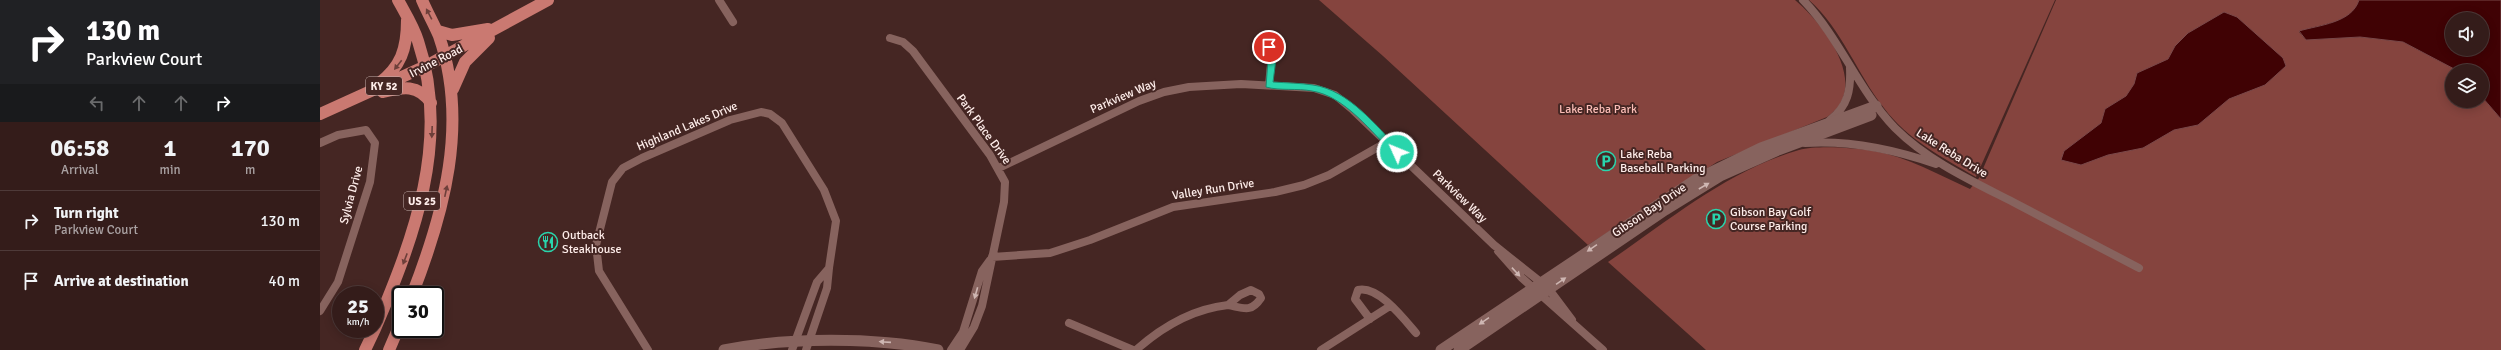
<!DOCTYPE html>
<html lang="en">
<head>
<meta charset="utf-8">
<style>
  body { margin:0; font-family:Signika,sans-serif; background:#3f2927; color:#f1f3f6; height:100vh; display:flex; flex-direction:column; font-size:15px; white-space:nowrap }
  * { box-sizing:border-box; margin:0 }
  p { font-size:13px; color:#a9a1a2 }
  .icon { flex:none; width:22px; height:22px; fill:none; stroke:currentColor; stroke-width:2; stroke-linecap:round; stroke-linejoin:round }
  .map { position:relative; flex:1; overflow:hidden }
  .panel { display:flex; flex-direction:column; background:#341c1a; width:320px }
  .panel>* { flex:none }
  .banner { background:#202124; color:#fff; overflow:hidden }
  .buttons { position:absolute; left:2125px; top:12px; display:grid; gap:8px }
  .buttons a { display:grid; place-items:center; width:44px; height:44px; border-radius:50%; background:#341c1a; box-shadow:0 2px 10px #0003,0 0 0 1px #4e3a39; font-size:20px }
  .speed { position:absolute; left:12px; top:286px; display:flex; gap:8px; font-size:20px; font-weight:700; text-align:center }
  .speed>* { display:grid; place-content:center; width:52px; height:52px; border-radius:50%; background:#341c1a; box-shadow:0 2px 10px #0003,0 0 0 1px #4e3a39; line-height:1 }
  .speed small { font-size:10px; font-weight:400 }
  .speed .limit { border:2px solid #111; border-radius:6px; background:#fff; color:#111 }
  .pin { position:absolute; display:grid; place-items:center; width:34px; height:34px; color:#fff; margin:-17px; border:2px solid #fff; border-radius:50%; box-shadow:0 1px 4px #0007 }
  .me { position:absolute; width:44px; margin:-22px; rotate:314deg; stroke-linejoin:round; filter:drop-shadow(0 0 3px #0008) }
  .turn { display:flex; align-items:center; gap:14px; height:84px; padding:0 20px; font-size:18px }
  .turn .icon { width:52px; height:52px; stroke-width:2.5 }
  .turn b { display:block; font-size:28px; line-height:34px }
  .lanes { display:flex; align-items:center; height:38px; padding:0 20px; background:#0003; justify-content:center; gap:20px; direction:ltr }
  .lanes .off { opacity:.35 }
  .eta { display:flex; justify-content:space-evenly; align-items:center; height:68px; text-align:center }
  .eta b { font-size:24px; font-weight:700; line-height:28px }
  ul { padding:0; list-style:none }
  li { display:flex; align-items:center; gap:12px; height:60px; padding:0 20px; border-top:1px solid #4e3a39 }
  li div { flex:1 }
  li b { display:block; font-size:15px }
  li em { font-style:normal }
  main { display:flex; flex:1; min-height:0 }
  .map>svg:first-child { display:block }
</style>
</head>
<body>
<main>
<section class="panel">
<div class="banner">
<div class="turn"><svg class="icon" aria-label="right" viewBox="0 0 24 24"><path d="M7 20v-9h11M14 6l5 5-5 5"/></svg><div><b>130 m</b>Parkview Court</div></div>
<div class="lanes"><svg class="icon off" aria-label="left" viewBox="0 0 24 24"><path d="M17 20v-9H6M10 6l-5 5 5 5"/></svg><svg class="icon off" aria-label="ahead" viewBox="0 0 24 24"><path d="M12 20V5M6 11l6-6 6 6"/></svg><svg class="icon off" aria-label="ahead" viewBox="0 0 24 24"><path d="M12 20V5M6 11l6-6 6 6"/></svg><svg class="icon" aria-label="right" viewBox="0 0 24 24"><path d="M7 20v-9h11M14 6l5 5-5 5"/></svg></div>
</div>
<div class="eta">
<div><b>06:58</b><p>Arrival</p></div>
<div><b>1</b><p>min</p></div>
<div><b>170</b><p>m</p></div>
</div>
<ul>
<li><svg class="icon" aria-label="right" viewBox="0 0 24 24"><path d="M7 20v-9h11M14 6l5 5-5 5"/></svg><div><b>Turn right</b><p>Parkview Court</p></div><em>130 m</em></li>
<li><svg class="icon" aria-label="arrive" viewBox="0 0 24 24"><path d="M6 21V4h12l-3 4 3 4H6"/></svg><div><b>Arrive at destination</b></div><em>40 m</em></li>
</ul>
</section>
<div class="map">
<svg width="2181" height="350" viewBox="0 0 2181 350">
  <rect width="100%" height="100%" fill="#452623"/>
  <!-- green -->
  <path fill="#85443e" d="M999,0H1475C1504,24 1552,87 1507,117L1397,162L1268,245L1063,56Z
    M1489,0H1735L1656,177C1623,158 1587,139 1564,108C1537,74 1522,29 1489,0Z
    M1736,0H2039C2032,25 1999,23 1979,32L1986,40L2040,37L2083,42L2138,71H2132V101H2162V97L2181,119V350H1386L1288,262C1348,221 1408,170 1479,150C1498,145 1535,148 1554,151C1588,157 1619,175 1650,189L1659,178Z"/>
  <!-- water -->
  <path fill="#400204" stroke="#794849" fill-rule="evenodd" d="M2039,0H2181V119L2162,97V71H2138L2083,42L2040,37L1986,40L1979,31C1999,25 2032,23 2039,0ZM2132,19H2162V49H2132Z
    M1904,12L1917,17L1963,58L1966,66L1945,85L1909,99L1878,125L1854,130L1823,148L1788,155L1761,165L1741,160L1744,151L1781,123L1785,109L1806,96L1814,84L1817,73L1848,59L1855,46L1868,33Z"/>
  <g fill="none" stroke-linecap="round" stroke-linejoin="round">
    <!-- street -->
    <path stroke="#87635e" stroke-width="8" d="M399,0L413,22
      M1483,0C1520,38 1538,90 1575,128C1608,161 1652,181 1693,202C1735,224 1777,246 1819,268
      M570,38L583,42L593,51L670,155L685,182L684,202L662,306L654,327L640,350
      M945,42L952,53L949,85
      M1510,120C1528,106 1531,90 1530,68
      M0,143L18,135L46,130L55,143L50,182L18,282L0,311
      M1485,143C1531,140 1573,149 1616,164
      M679,168L819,101L844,92L869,87L921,84L994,88L1015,95L1033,110L1174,245L1228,288L1252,320
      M1178,251L1202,278L1283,350
      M672,257L730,253L770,240L853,207L955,192L984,185L1009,175L1067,142
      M931,290L939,294L941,298C931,313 924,308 908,305L920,295Z
      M1050,319L1035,299L1038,290C1058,285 1084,319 1096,333
      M749,323L813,350
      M328,350L279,271L276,245L292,182L303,168L322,158L410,120L441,112L450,114L462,123L504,190L516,221L509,268L497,282L472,350
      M486,350L507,288L509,268
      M631,350L643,332L662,271L670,260
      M816,350C843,326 872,309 908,305
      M1001,350L1070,306"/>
    <!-- secondary -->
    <path stroke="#87635e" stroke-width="11" d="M404,350C467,337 555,337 618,350
      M1121,350L1375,180L1441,148L1556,106
      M1139,350L1345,210L1400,176L1458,150L1551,115"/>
    <!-- primary -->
    <path stroke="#ca7971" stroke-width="12" d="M118,31L132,35L168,29
      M58,84C81,67 87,49 87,20
      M133,89L145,62L169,38
      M63,92C83,87 98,84 111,103
      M0,114L106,66L228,0
      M92,295C124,213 149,123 119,36C114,24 107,12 102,0
      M55,329C94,238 131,140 98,41C94,27 85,13 78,0
      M45,350L55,329
      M69,350L81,322"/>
  </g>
  <!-- one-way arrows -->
  <defs><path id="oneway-solid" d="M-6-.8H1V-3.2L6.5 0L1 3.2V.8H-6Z"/></defs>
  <g fill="#6d3f3a">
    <use href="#oneway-solid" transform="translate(109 14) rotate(-118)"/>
    <use href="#oneway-solid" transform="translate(78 65) rotate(128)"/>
    <use href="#oneway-solid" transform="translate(112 132) rotate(92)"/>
    <use href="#oneway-solid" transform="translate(126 191) rotate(-78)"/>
    <use href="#oneway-solid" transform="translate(85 259) rotate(111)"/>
  </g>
  <g fill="#ceb6b2">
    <use href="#oneway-solid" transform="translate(1384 186) rotate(-30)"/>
    <use href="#oneway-solid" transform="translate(1272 248) rotate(146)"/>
    <use href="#oneway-solid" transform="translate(1196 272) rotate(47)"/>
    <use href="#oneway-solid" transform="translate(1241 281) rotate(-34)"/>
    <use href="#oneway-solid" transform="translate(656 293) rotate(106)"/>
    <use href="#oneway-solid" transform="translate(1164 321) rotate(146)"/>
    <use href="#oneway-solid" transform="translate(565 342) rotate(-176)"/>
  </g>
  <!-- route -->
  <path fill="#29d5ac" stroke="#1b8a70" d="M946,45H952L956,59L953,82C967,83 980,83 993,85C1029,90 1056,126 1080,150V154H1074C1052,133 1025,96 992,91C977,88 960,91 946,87L948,59Z"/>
  <!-- icons -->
  <defs>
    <g id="parking-ring" transform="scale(1)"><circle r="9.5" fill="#452623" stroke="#29d5ac" stroke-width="1.5"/><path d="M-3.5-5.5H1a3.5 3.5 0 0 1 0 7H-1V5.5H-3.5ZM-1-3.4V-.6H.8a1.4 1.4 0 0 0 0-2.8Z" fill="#29d5ac"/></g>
    <g id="restaurant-ring" transform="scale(1)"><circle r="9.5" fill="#452623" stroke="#29d5ac" stroke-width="1.5"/><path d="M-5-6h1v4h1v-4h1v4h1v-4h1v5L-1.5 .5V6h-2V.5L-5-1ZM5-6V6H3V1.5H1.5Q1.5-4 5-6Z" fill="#29d5ac"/></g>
  </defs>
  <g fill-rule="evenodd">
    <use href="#parking-ring" x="1286" y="161"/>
    <use href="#parking-ring" x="1396" y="219"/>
    <use href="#restaurant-ring" x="228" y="242"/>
  </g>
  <g text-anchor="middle" stroke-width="4" stroke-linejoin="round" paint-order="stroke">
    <!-- shield labels -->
    <g fill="#452623" stroke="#c6b1ae" stroke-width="1">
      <rect x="46" y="77" width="36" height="18" rx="3"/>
      <rect x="84" y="192" width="36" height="18" rx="3"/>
    </g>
    <g font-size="11" font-weight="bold" fill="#feedea">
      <text x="64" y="90">KY 52</text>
      <text x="102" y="205">US 25</text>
    </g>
    <!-- street labels -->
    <g font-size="12" fill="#feedea" stroke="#452623">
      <text transform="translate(116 61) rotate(-27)" y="4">Irvine Road</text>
      <text transform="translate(803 96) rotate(-23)" y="4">Parkview Way</text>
      <text transform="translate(367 126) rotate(-23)" y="4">Highland Lakes Drive</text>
      <text transform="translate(664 129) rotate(54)" y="4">Park Place Drive</text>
      <text transform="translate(1632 153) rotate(32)" y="4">Lake Reba Drive</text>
      <text transform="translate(893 189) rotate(-9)" y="4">Valley Run Drive</text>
      <text transform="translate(31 195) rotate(-75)" y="4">Sylvia Drive</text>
      <text transform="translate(1140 196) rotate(44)" y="4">Parkview Way</text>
      <text transform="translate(1329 210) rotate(-34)" y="4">Gibson Bay Drive</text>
    </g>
    <!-- park labels -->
    <g font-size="12" fill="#fbbdb6" stroke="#452623">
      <text x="1278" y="113">Lake Reba Park</text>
    </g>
    <!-- poi labels -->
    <g font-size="12" fill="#feedea" stroke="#452623" text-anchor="start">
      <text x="1300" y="158">Lake Reba<tspan x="1300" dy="14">Baseball Parking</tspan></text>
      <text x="1410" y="216">Gibson Bay Golf<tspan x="1410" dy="14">Course Parking</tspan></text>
      <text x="242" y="239">Outback<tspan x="242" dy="14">Steakhouse</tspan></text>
    </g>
  </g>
</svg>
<div class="buttons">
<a><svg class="icon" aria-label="sound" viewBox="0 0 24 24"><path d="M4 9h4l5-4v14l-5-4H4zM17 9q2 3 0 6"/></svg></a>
<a><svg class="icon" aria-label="layers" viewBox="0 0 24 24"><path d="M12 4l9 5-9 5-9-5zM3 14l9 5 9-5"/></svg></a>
</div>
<div class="speed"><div>25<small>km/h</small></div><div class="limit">30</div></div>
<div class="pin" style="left:949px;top:47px;background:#d93025"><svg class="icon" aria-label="arrive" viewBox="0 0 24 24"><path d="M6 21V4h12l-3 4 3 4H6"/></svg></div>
<svg class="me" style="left:1077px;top:152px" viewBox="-20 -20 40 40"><circle r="17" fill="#29d5ac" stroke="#fff" stroke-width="3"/><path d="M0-11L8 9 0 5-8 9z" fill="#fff"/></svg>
</div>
</main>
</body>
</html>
